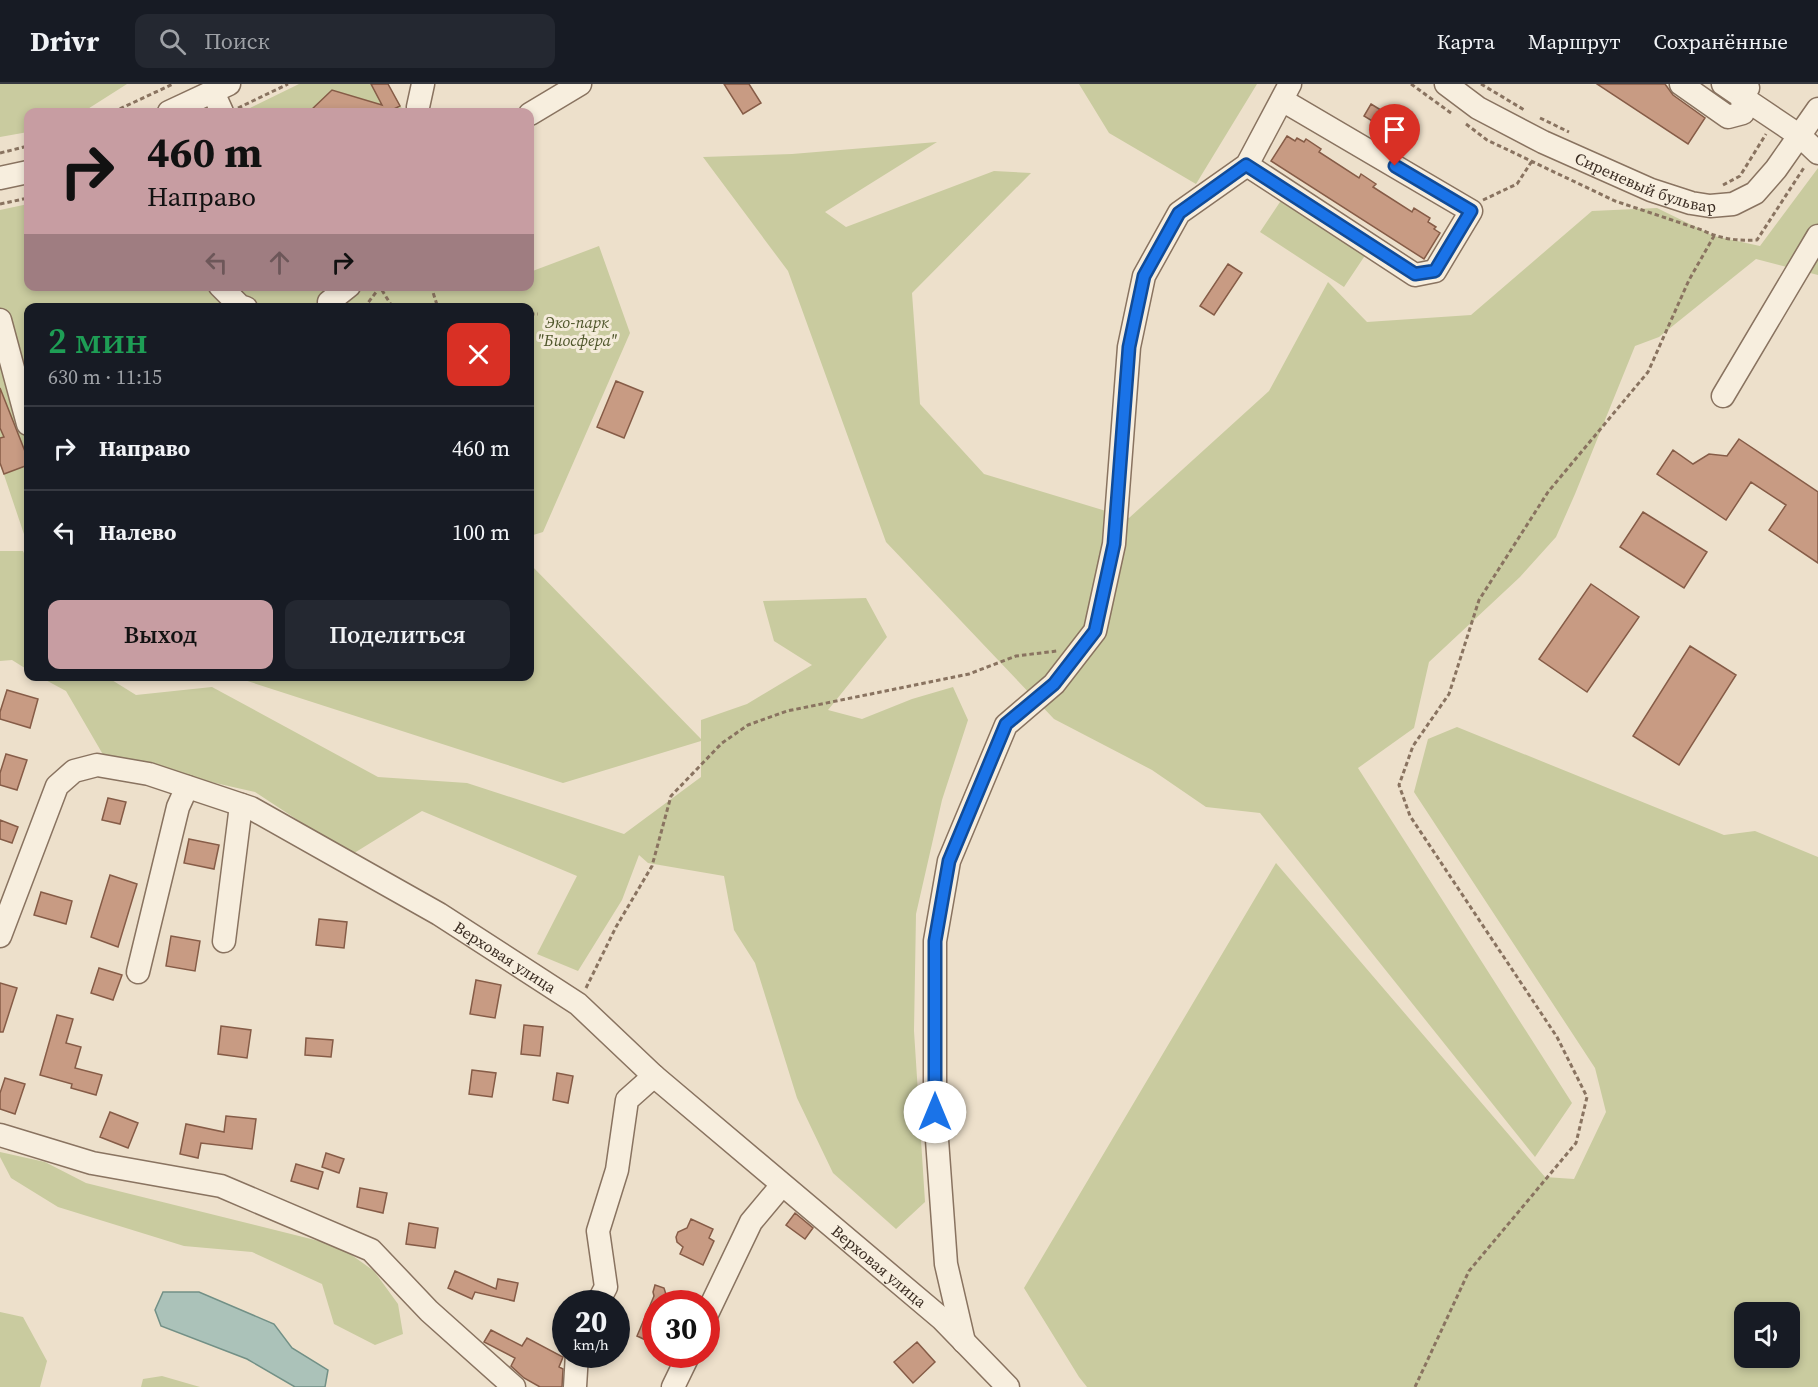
<!DOCTYPE html>
<html lang="ru">
<head>
<meta charset="utf-8">
<style>
  body { margin:0; font-family:"Source Serif 4",serif; background:#242831; color:#f1f3f6; height:100vh; display:flex; flex-direction:column; font-size:22px; white-space:nowrap }
  * { box-sizing:border-box; margin:0 }
  p { font-size:20px; color:#9ea1a6 }
  .icon { flex:none; width:33px; height:33px; fill:none; stroke:currentColor; stroke-width:2; stroke-linecap:round; stroke-linejoin:round }
  .map { position:relative; flex:1; overflow:hidden }
  .drawer { position:absolute; left:24px; top:219px; width:510px; height:378px; display:flex; flex-direction:column; background:#171b24; border-radius:12px; box-shadow:0 3px 9px #0003 }
  .drawer>* { flex:none }
  .hud { position:absolute; left:24px; top:24px; width:510px; height:183px; border-radius:12px; box-shadow:0 3px 9px #0003; background:#c79da2; color:#111; overflow:hidden }
  .tools { position:absolute; left:1734px; top:1218px; display:grid; gap:12px }
  .tools a { display:grid; place-items:center; width:66px; height:66px; border-radius:12px; background:#171b24; box-shadow:0 3px 9px #0003; font-size:30px }
  .speed { position:absolute; left:552px; top:1206px; display:flex; gap:12px; font-size:30px; font-weight:700; text-align:center }
  .speed>* { display:grid; place-content:center; width:78px; height:78px; border-radius:50%; background:#171b24; box-shadow:0 3px 9px #0003; line-height:1 }
  .speed small { font-size:15px; font-weight:400 }
  .speed .limit { border:9px solid #d22; background:#fff; color:#111 }
  .pin { position:absolute; display:grid; place-items:center; width:51px; height:51px; color:#fff; margin:-62px -26px; border-radius:50% 50% 50% 0; rotate:-45deg; box-shadow:0 0 6px #0007 }
  .pin .icon { rotate:45deg }
  .me { position:absolute; width:66px; margin:-33px; rotate:0deg; stroke-linejoin:round; filter:drop-shadow(0 0 4px #0008) }
  .turn { display:flex; align-items:center; gap:21px; height:126px; padding:0 24px; font-size:27px }
  .turn .icon { width:78px; height:78px; stroke-width:2.5 }
  .turn b { display:block; font-size:42px; line-height:51px }
  .lanes { display:flex; align-items:center; height:57px; padding:0 24px; background:#0003; justify-content:center; gap:30px; direction:ltr }
  .lanes .off { opacity:.35 }
  .round { display:grid; place-items:center; flex:none; width:63px; height:63px; border-radius:12px; background:#242831 }
  .overview { display:flex; align-items:center; justify-content:space-between; height:102px; padding:0 24px }
  h1 { font-size:36px; font-weight:600; line-height:45px; color:#1e9e55 }
  .cta { display:flex; gap:12px; margin-top:auto; padding:12px 24px }
  .cta a { flex:1; height:69px; border-radius:12px; background:#c79da2; color:#111; font-size:24px; font-weight:600; line-height:69px; text-align:center }
  .cta a+a { background:#242831; color:#f1f3f6 }
  ul { padding:0; list-style:none }
  li { display:flex; align-items:center; gap:18px; height:84px; padding:0 24px; border-top:2px solid #363941 }
  li div { flex:1 }
  li b { display:block; font-size:22px }
  li em { font-style:normal }
  header { display:flex; align-items:center; gap:36px; box-sizing:border-box; height:84px; padding:0 30px; background:#171b24; border-bottom:2px solid #363941 }
  header strong { font-size:28px }
  nav { display:flex; gap:33px; margin-inline-start:auto; font-size:21px }
  .search { width:420px; height:54px; background:#242831; display:flex; align-items:center; gap:15px; box-sizing:border-box; padding:0 21px; border-radius:12px; color:#9ea1a6; font-size:22px }
  .map>svg:first-child { display:block }
</style>
</head>
<body>
<header>
<strong>Drivr</strong>
<div class="search"><svg class="icon" aria-label="search" viewBox="0 0 24 24"><circle cx="10" cy="10" r="6"/><path d="M15 15l6 6"/></svg>Поиск</div>
<nav><a>Карта</a><a>Маршрут</a><a>Сохранённые</a></nav>
</header>
<div class="map">
<svg width="1818" height="1303" viewBox="0 0 1818 1303">
  <rect width="100%" height="100%" fill="#ede0cb"/>
  <!-- green -->
  <path fill="#c9cb9f" fill-rule="evenodd" d="M0,0H127L83,28H28V48L0,53Z
    M299,0H388L404,28H242Z
    M1079,0H1257L1196,100L1109,49Z
    M937,58L825,128L846,143L994,87L1031,89L912,209L920,320L984,390L1129,434L1269,307L1328,198L1367,238L1471,231L1592,127L1657,124L1714,152L1760,162L1818,84V191L1756,175L1659,253L1635,262L1575,410L1556,453L1520,493L1429,578L1414,644L1358,684L1572,1019L1535,1073L1260,729L1206,723L1152,686L1054,635L886,458L788,187L703,73L792,70Z
    M1288,106L1372,161L1344,203L1260,148Z
    M28,120V202H530V188L599,162L630,249L543,448L530,452V224H28V462L0,379V126Z
    M0,467H23L28,478V586L12,576L0,577Z
    M530,480L701,655V636L747,620L812,581L774,557L763,517L866,514L887,553L828,626L862,635L912,615L953,603L968,636L942,716L916,830L914,947L925,1118L896,1145L833,1089L797,1014L755,879L734,846L724,792L648,779L639,771L622,816L578,887L537,870L577,792L422,727L351,771L255,708L105,674L66,607L40,593H107L136,611L212,603L378,693L467,699L624,750L701,693V657L563,699L235,593L530,592Z
    M1457,643L1724,751L1755,747L1818,773V1303H1087L1079,1293L1024,1204L1276,779L1545,1093L1574,1095L1606,1028L1595,984L1414,708L1428,655ZM1744,1228H1790V1274H1744Z
    M0,1068L45,1078L86,1099L339,1162L374,1187L398,1220L403,1250L375,1261L334,1240L322,1200L252,1168L184,1162L58,1123L11,1094L0,1073Z
    M0,1228L23,1233L47,1277L40,1303H0Z
    M162,1292L200,1303H141L143,1295Z"/>
  <!-- water -->
  <path fill="#abc2b9" stroke="#729086" stroke-width="1.5" d="M163,1208H199L274,1240L292,1264L328,1286L325,1303H295L247,1275L161,1242L155,1226Z"/>
  <!-- building -->
  <path fill="#c89b83" stroke="#865c47" stroke-width="1.5" d="M371,0H388L400,22L394,25L395,28H309L332,6L382,21Z
    M724,0H749L761,19L743,30Z
    M1597,0H1665L1673,11L1705,34L1688,60Z
    M1371,20L1389,31L1382,43L1364,32Z
    M1287,52L1295,57L1297,54L1304,58L1306,55L1321,65L1319,68L1359,94L1361,90L1376,100L1373,103L1412,128L1414,124L1430,134L1428,138L1436,143L1434,145L1440,149L1424,175L1271,77Z
    M1228,180L1242,189L1214,231L1200,222Z
    M616,297L643,308L624,354L597,343Z
    M0,304L28,375V381L4,390L0,379V354L4,353L0,344Z
    M1739,355L1818,408V479L1769,446L1786,421L1751,398L1726,436L1657,390L1673,366L1693,380L1709,370L1727,372Z
    M1643,428L1707,468L1684,504L1620,463Z
    M1591,500L1639,533L1587,608L1539,575Z
    M1690,562L1736,591L1679,681L1633,652Z
    M7,606L38,615L30,644L0,635V628Z
    M6,670L27,676L17,706L0,701V689Z
    M108,714L126,718L120,740L102,736Z
    M0,736L18,743L12,759L0,755Z
    M189,755L219,761L214,785L184,779Z
    M110,791L137,800L118,863L91,853Z
    M41,808L72,817L66,840L34,831Z
    M319,835L347,838L344,864L316,861Z
    M171,852L200,857L195,887L166,882Z
    M99,884L122,891L113,916L91,909Z
    M476,896L501,901L495,934L470,930Z
    M0,899L17,904L3,948H0Z
    M57,931L73,935L66,959L81,963L75,984L102,991L96,1011L71,1004L72,1000L40,991Z
    M524,941L543,943L540,972L521,970Z
    M221,942L251,946L247,974L218,970Z
    M306,954L333,956L331,973L305,971Z
    M472,986L496,989L492,1013L469,1010Z
    M557,989L573,992L568,1019L553,1016Z
    M5,994L25,1000L15,1030L0,1025V1009Z
    M110,1028L138,1039L128,1064L100,1053Z
    M226,1032L256,1035L252,1065L201,1059L198,1074L180,1070L186,1040L224,1048Z
    M326,1069L344,1075L339,1089L322,1083Z
    M296,1080L323,1088L318,1105L291,1097Z
    M360,1104L387,1109L383,1129L357,1123Z
    M795,1129L813,1144L805,1155L786,1141Z
    M691,1135L713,1145L709,1154L714,1157L703,1181L680,1170L683,1163L677,1158L676,1153L678,1148L687,1144Z
    M409,1139L438,1144L435,1164L406,1160Z
    M455,1187L496,1205L498,1195L518,1199L514,1217L475,1208L472,1215L448,1204Z
    M655,1201L664,1204L669,1220H656V1217V1247L650,1258L637,1252L654,1212L653,1208Z
    M491,1246L522,1262L527,1254L563,1273L559,1283L563,1285L562,1303H540L524,1294L511,1282L515,1274L484,1258Z
    M917,1258L935,1278L913,1299L894,1278Z"/>
  <g fill="none" stroke-linecap="round" stroke-linejoin="round">
    <!-- minor casing -->
    <g stroke="#897360" stroke-width="25">
      <g id="minor">
        <path id="s1" d="M1446,0L1478,24L1543,58L1651,106L1691,119L1710,122L1733,120L1755,109L1776,85L1818,25"/>
        <path d="M1681,0L1728,33L1743,29L1742,13L1723,0"/>
        <path d="M1748,4L1742,13L1800,52L1818,69"/>
        <path d="M213,8L222,28"/>
        <path d="M418,23L423,0"/>
        <path d="M169,28L229,0"/>
        <path d="M530,30L580,0"/>
        <path d="M1247,81L1415,191L1435,187L1471,127L1282,16"/>
        <path d="M0,94L28,88"/>
        <path d="M220,202L240,222L246,224"/>
        <path d="M329,218L349,202"/>
        <path d="M0,236L28,340"/>
        <path d="M1723,312L1818,152"/>
        <path id="s2" d="M0,852L57,702L74,687L97,681L149,690L251,724L439,830L578,920L654,992L942,1235L1008,1303"/>
        <path d="M224,857L241,721"/>
        <path d="M138,888L178,723L187,703"/>
        <path d="M0,1051L92,1079L221,1102L371,1166L429,1227L514,1303"/>
        <path d="M597,1220L606,1203L598,1147L617,1086L627,1016L654,992"/>
        <path d="M706,1232L751,1138L782,1101"/>
        <path d="M964,1258L946,1180L935,1028V857L949,777L1006,641L1054,600L1095,547L1114,460L1129,263L1144,192L1179,129L1247,81L1290,0"/>
        <path d="M575,1303L577,1270"/>
        <path d="M673,1303L689,1270"/>
      </g>
    </g>
    <!-- path -->
    <path stroke="#897360" stroke-width="3" stroke-dasharray="4.5 3" stroke-linecap="butt" d="M1411,0L1451,29
      M1481,0L1526,27
      M238,24L288,0
      M113,28L173,0
      M1540,34L1569,48
      M1466,40L1487,56L1615,117L1702,146C1720,155 1737,157 1757,156L1805,82
      M0,69L28,62
      M1723,101L1740,92L1766,50
      M1483,116L1517,100L1532,77
      M0,120L28,114
      M431,202L438,224
      M364,224L380,203L393,224
      M530,230H538
      M586,904L616,843L652,782L671,712L722,659L748,641L787,627L969,590L1016,572L1057,567
      M1415,1303L1469,1187L1576,1059L1587,1013L1557,953L1410,732L1399,701L1413,662L1449,610L1479,516L1548,408L1648,288L1689,196L1714,152"/>
    <!-- minor -->
    <use href="#minor" stroke="#f7eede" stroke-width="22"/>
  </g>
  <g fill="none" stroke-linecap="round" stroke-linejoin="round">
    <!-- route casing -->
    <g stroke="#114b97" stroke-width="15">
      <path id="route" d="M935,1028V857L949,777L1006,640L1054,600L1095,547L1114,460L1129,263L1144,192L1179,129L1246,81L1415,190L1435,187L1471,127L1395,82"/>
    </g>
    <!-- route -->
    <use href="#route" stroke="#1a73e8" stroke-width="10"/>
  </g>
  <g text-anchor="middle" stroke-width="6" stroke-linejoin="round" paint-order="stroke">
    <!-- street labels -->
    <g font-size="16" fill="#3a2c22" stroke="#f4ebda">
      <text dy="6" stroke="none"><textPath href="#s1" startOffset="224">Сиреневый бульвар</textPath></text>
      <text dy="6" stroke="none"><textPath href="#s2" startOffset="662">Верховая улица</textPath></text>
      <text dy="6" stroke="none"><textPath href="#s2" startOffset="1148">Верховая улица</textPath></text>
    </g>
    <!-- park labels -->
    <g font-size="16" font-style="italic" fill="#4e552a" stroke="#f4ebda">
      <text x="577" y="244">Эко-парк<tspan x="577" dy="18">"Биосфера"</tspan></text>
    </g>
  </g>
</svg>
<div class="tools">
<a><svg class="icon" aria-label="sound" viewBox="0 0 24 24"><path d="M4 9h4l5-4v14l-5-4H4zM17 9q2 3 0 6"/></svg></a>
</div>
<div class="speed"><div>20<small>km/h</small></div><div class="limit">30</div></div>
<div class="pin" style="left:1395px;top:82px;background:#d93025"><svg class="icon" aria-label="arrive" viewBox="0 0 24 24"><path d="M6 21V4h12l-3 4 3 4H6"/></svg></div>
<svg class="me" style="left:935px;top:1028px" viewBox="-20 -20 40 40"><circle r="19" fill="#fff"/><path d="M0-13L10 11 0 6-10 11z" fill="#1a73e8"/></svg>
<div class="hud">
<div class="turn"><svg class="icon" aria-label="right" viewBox="0 0 24 24"><path d="M7 20v-9h11M14 6l5 5-5 5"/></svg><div><b>460 m</b>Направо</div></div>
<div class="lanes"><svg class="icon off" aria-label="left" viewBox="0 0 24 24"><path d="M17 20v-9H6M10 6l-5 5 5 5"/></svg><svg class="icon off" aria-label="ahead" viewBox="0 0 24 24"><path d="M12 20V5M6 11l6-6 6 6"/></svg><svg class="icon" aria-label="right" viewBox="0 0 24 24"><path d="M7 20v-9h11M14 6l5 5-5 5"/></svg></div>
</div>
<section class="drawer">
<div class="overview"><div><h1>2 мин</h1><p>630 m · 11:15</p></div><a class="round" style="background:#d93025;color:#fff"><svg class="icon" aria-label="close" viewBox="0 0 24 24"><path d="M6 6l12 12M18 6L6 18"/></svg></a></div>
<ul>
<li><svg class="icon" aria-label="right" viewBox="0 0 24 24"><path d="M7 20v-9h11M14 6l5 5-5 5"/></svg><div><b>Направо</b></div><em>460 m</em></li>
<li><svg class="icon" aria-label="left" viewBox="0 0 24 24"><path d="M17 20v-9H6M10 6l-5 5 5 5"/></svg><div><b>Налево</b></div><em>100 m</em></li>
</ul>
<div class="cta"><a>Выход</a><a>Поделиться</a></div>
</section>
</div>
</body>
</html>
